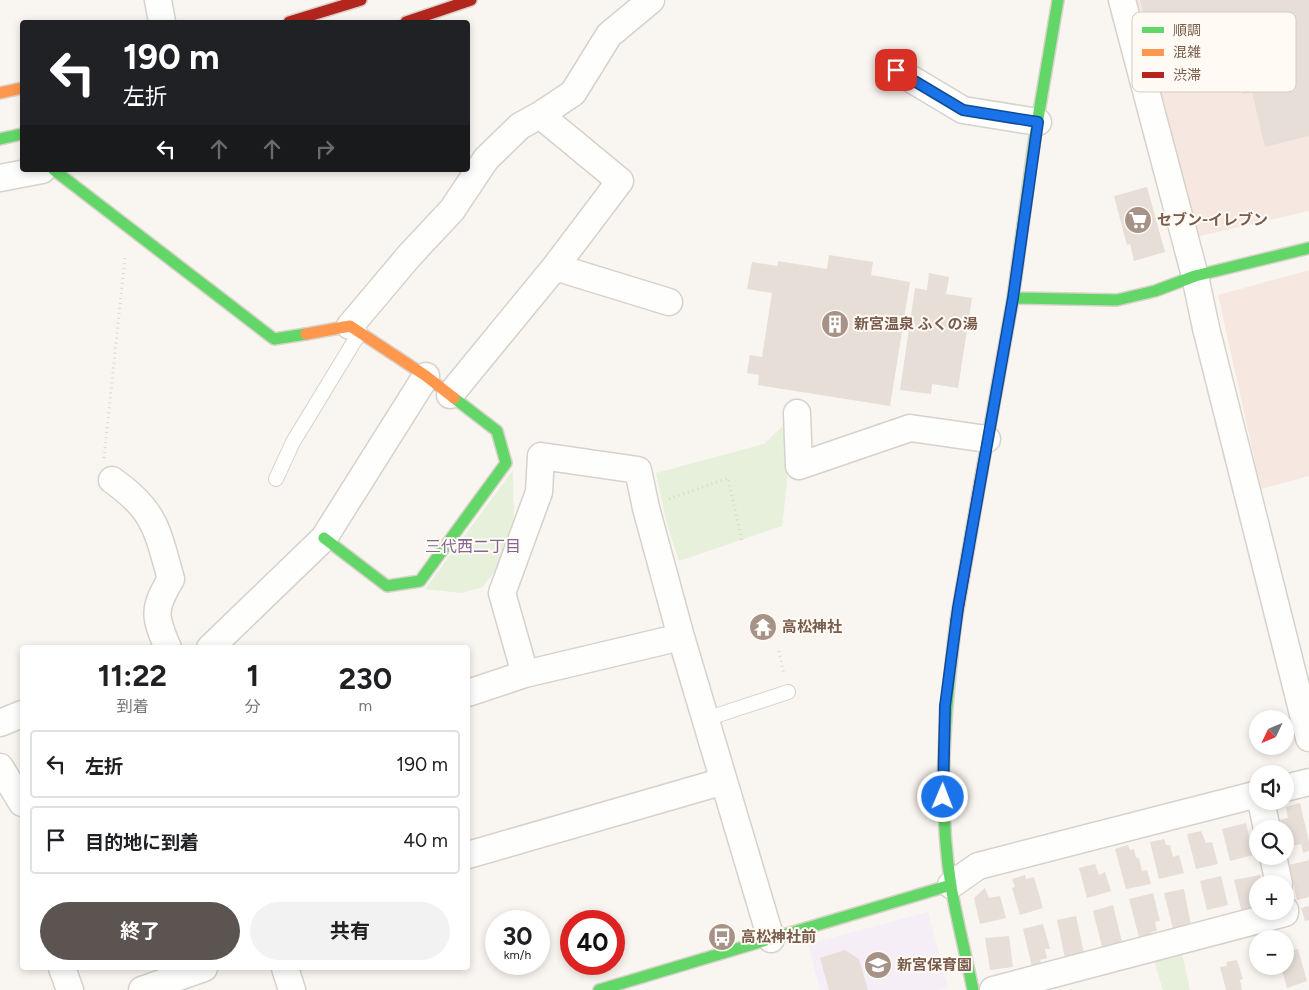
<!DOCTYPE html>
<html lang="ja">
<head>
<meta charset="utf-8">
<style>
  body { margin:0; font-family:Figtree,"Noto Sans JP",sans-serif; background:#f2f2f2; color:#202124; height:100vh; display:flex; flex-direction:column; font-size:19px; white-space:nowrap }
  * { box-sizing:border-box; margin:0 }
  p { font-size:16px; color:#757577 }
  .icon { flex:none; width:28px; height:28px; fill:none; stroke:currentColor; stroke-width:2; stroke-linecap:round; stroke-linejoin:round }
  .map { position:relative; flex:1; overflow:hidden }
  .panel { position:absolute; left:20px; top:645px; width:450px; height:325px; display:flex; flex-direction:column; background:#fff; border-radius:5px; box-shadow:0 2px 8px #0003 }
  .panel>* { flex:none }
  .hud { position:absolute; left:20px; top:20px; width:450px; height:152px; border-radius:5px; box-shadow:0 2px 8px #0003; background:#202124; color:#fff; overflow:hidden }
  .needle { width:32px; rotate:226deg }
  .buttons { position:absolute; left:1249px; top:710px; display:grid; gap:10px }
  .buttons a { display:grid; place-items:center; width:45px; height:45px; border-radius:50%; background:#fff; box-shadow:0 2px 8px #0003; font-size:25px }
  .speed { position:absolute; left:485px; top:910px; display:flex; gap:10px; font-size:25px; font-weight:700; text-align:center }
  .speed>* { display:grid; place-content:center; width:65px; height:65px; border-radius:50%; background:#fff; box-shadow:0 2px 8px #0003; line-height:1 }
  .speed small { font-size:12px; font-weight:400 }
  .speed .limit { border:8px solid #d22; background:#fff; color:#111 }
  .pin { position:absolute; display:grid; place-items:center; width:42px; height:42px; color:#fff; margin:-21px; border-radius:10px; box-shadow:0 2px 8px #0006 }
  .me { position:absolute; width:55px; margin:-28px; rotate:1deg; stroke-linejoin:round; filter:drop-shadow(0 0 4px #0008) }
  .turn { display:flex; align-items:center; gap:18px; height:105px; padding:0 20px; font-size:22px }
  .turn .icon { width:65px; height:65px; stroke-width:2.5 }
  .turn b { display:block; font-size:35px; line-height:42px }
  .lanes { display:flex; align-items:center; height:48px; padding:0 20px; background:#0003; justify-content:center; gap:25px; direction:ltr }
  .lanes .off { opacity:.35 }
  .eta { display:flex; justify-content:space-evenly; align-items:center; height:85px; text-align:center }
  .eta b { font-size:30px; font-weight:700; line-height:35px }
  .action { display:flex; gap:10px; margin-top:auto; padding:10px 20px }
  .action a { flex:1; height:58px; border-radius:30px; background:#5c5450; color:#fff; font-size:20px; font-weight:700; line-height:58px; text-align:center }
  .action a+a { background:#f2f2f2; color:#202124 }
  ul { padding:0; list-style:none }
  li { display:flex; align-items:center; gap:15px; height:68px; margin:0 10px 8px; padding:0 10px; border:2px solid #e0e0e0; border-radius:5px }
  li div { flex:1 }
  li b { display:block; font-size:19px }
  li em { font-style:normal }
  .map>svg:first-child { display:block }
</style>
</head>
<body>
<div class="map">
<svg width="1309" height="990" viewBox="0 0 1309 990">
  <rect width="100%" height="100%" fill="#f9f5f0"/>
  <!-- commercial -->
  <path fill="#f6e8e1" d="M1132,0H1309V211L1196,237Z
    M1309,270V476L1261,489L1218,295Z"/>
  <!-- education -->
  <path fill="#f6eef6" d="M928,912L948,987L936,990H820L808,944Z"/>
  <!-- green -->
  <path fill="#e7f0db" d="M787,422V483L782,526L679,561L666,521L656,473L764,444Z
    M513,470L514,523L501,563L483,587L461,593L425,589Z
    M1182,953L1190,990H1163L1154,961Z"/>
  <!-- building -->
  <path fill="#e6ded7" d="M1140,0H1309V136L1265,147L1252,92L1243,94L1239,74L1213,78L1212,72L1162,86Z
    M1147,187L1165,252L1134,261L1130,244L1127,245L1114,196Z
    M829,255L873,262L871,275L910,282L890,406L758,385L759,375L747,373L750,355L762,357L772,293L747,289L752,262L777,266L778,261L827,269Z
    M929,273L949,277L946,294L972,298L958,388L932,384L931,394L900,390L915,288L927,290Z
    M1300,803L1309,842V851L1303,853L1301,844L1287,847L1285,829H1282L1280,820L1288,818L1286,807Z
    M1246,823L1253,855L1230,861L1222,829Z
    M1201,831L1206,843L1212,842L1218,864L1196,869L1187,834Z
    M1164,839L1166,845H1170L1173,857L1179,855L1184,873L1159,879L1150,842Z
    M1128,845L1130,850L1134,849L1136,858H1139L1142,871L1147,870L1151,884L1126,889L1115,849Z
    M1309,860V897L1297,900L1289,865Z
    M1095,864L1099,875L1105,872L1111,891L1087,898L1079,868Z
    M1025,875L1026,879L1034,877L1043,908L1020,915L1012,888L1015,887L1012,879Z
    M1260,875L1262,884H1258V909L1242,913L1234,880Z
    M1221,876L1228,905L1207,910L1200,881Z
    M985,888L989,898L1000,896L1006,918L980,924L974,898Z
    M1184,889L1191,925L1173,929L1164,893Z
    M1153,893L1160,921L1155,922L1157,931L1151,932L1153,938L1140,941L1129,899Z
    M1113,905L1123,946L1103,951L1093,911Z
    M1309,906V920L1305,921L1301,908Z
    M1076,916L1084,953L1065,958L1057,920Z
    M1043,924L1050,949H1045L1047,958L1040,960L1042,965L1032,967L1023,929Z
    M1009,936L1013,967L990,970L985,938Z
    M1298,949L1307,981L1287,988L1281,966H1285V952Z
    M845,950L859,959L868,990H829L820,958Z
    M1237,960L1243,979L1240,980L1242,990H1226L1220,967L1227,966L1226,962Z"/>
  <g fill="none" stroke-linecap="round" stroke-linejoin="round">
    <!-- lane casing -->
    <g stroke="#d7d1cb" stroke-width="16">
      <path id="lane" d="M276,479L293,442L360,332
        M706,719L788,692"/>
    </g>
    <!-- street casing -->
    <g stroke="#d7d1cb" stroke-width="29">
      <path id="street" d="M158,0L162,22
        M1122,0L1195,276L1206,328L1309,738
        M896,70L963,110L1038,122
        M540,115L573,93L609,35L651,0
        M0,178L42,170
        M555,267L669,302
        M350,326L409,256L452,210L486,159L520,126L540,115L620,181L555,267L450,395
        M797,413L799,466L910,428L987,439
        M112,480C156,511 157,530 171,579C153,609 154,616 168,648
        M210,648L324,538L426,376
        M525,674L502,593L539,492L541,456L638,470L646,508L681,637L771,939
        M468,693L525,674L681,637
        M0,723L22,714
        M0,767L22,803
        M1285,788L1309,782
        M1261,801L1267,829
        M468,855L724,781
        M1273,856L1279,884
        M951,885L978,866L1258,794
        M62,968L70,990
        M285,968L292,990
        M142,990L204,968
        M993,990L1285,913V910"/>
    </g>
    <!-- fast casing -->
    <g stroke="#d9d2cb" stroke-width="14">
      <path id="fast" d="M0,139L22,134
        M54,170L274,339L306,334
        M1013,298L1117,300L1155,291L1195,276L1309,248
        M980,482L1013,298L1035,136L1058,0
        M324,538L387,586L420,581L506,463L497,431L454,398
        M956,621C945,709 937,798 951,886C957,921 966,955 973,990
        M599,990L951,885"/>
    </g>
    <!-- slow casing -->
    <g stroke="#d9d2cb" stroke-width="14">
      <path id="slow" d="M0,93L22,88
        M306,334L350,326L426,376L454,398"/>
    </g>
    <!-- jam casing -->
    <g stroke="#d9d2cb" stroke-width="14">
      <path id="jam" d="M289,22L361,0
        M406,22L471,0
        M956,621L980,482"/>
    </g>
    <!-- path -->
    <path stroke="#dcd5d0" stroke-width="3" stroke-dasharray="1 4" stroke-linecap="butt" d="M104,458L125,257
      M669,499L728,478L742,541
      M779,651L784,675"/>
    <!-- lane -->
    <use href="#lane" stroke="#fefefd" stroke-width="14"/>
    <!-- street -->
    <use href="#street" stroke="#fefefd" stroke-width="26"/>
    <!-- fast -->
    <use href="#fast" stroke="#63d668" stroke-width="11"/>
    <!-- slow -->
    <use href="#slow" stroke="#ff974d" stroke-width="11"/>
    <!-- jam -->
    <use href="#jam" stroke="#b3261e" stroke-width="11"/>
  </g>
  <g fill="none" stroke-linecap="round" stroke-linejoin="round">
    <!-- route casing -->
    <g stroke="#114b97" stroke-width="12">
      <path id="route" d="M896,70L963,110L1038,122L1013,298L958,608L945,706L943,797"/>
    </g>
    <!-- route -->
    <use href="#route" stroke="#1a73e8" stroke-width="9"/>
  </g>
  <!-- icons -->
  <defs>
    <g id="supermarket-disc" transform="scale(1.4375)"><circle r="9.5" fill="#a69286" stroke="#fffaf3"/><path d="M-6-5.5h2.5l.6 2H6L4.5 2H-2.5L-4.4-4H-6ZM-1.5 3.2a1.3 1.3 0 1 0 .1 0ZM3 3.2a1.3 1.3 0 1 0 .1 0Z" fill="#fff"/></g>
    <g id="building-disc" transform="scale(1.4375)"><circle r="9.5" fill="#a69286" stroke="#fffaf3"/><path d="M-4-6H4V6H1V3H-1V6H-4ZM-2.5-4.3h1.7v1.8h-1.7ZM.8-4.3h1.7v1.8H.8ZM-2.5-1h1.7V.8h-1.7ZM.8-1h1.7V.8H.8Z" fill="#fff"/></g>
    <g id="temple-disc" transform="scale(1.4375)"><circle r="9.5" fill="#a69286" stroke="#fffaf3"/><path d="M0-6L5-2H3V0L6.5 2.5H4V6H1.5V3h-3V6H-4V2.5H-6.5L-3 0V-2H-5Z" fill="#fff"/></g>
    <g id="bus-disc" transform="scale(1.4375)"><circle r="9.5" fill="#a69286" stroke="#fffaf3"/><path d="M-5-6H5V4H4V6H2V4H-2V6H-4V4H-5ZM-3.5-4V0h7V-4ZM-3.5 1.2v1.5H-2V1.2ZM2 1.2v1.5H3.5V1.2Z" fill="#fff"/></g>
    <g id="school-disc" transform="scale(1.4375)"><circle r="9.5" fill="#a69286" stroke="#fffaf3"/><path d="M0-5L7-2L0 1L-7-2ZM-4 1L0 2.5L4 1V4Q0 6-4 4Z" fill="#fff"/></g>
  </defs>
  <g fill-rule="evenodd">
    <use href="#supermarket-disc" x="1138" y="220"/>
    <use href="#building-disc" x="835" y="324"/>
    <use href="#temple-disc" x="763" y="627"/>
    <use href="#bus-disc" x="722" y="937"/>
    <use href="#school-disc" x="878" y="965"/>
  </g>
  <g text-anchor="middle" stroke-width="4" stroke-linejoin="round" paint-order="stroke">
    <!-- poi labels -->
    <g font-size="15" font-weight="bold" fill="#7a5c4d" stroke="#fffaf3" text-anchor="start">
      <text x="1157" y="225">セブン-イレブン</text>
      <text x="854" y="329">新宮温泉 ふくの湯</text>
      <text x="782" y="632">高松神社</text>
      <text x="741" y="942">高松神社前</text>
      <text x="897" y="970">新宮保育園</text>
    </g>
    <!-- neighbourhood labels -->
    <g font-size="16" fill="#846695" stroke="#fffaf3">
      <text x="473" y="552">三代西二丁目</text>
    </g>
  </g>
  <!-- legend -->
  <rect x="1132" y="12" width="164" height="80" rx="8" fill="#fffaf3" stroke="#d7cbc1" stroke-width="1"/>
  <rect x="1142" y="27" width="22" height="6" fill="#63d668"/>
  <rect x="1142" y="49" width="22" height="7" fill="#ff974d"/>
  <rect x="1142" y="72" width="22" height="6" fill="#b3261e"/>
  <g font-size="14" fill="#7a5c4d">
    <text x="1173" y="35">順調</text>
    <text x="1173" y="57">混雑</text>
    <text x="1173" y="80">渋滞</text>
  </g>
</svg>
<div class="buttons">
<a><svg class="needle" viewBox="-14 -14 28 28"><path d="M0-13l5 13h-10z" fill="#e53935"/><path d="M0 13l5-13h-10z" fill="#757577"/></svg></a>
<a><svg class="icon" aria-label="sound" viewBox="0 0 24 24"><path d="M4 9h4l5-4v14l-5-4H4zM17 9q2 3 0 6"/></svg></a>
<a><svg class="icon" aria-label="search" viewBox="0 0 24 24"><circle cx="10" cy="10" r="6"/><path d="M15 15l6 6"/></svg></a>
<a>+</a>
<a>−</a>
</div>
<div class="speed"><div>30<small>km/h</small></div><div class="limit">40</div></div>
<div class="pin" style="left:896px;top:70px;background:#d93025"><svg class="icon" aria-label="arrive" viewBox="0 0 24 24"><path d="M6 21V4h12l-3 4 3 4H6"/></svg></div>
<svg class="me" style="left:943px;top:797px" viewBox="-20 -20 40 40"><circle r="17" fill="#1a73e8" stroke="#fff" stroke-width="3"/><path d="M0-11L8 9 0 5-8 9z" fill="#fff"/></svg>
<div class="hud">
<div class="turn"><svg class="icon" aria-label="left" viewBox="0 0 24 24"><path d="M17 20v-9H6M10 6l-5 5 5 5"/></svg><div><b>190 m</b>左折</div></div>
<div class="lanes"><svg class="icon" aria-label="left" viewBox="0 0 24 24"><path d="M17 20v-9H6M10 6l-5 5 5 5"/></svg><svg class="icon off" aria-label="ahead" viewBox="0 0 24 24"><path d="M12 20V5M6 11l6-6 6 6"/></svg><svg class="icon off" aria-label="ahead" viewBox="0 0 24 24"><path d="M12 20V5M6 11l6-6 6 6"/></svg><svg class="icon off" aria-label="right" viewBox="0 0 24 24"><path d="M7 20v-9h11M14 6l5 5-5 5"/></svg></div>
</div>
<section class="panel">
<div class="eta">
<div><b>11:22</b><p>到着</p></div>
<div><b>1</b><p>分</p></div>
<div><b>230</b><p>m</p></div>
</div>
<ul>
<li><svg class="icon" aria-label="left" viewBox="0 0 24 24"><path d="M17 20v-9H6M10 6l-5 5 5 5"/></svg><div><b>左折</b></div><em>190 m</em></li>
<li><svg class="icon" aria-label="arrive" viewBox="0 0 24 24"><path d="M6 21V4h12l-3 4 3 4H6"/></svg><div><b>目的地に到着</b></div><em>40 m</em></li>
</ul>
<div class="action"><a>終了</a><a>共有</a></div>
</section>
</div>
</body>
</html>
